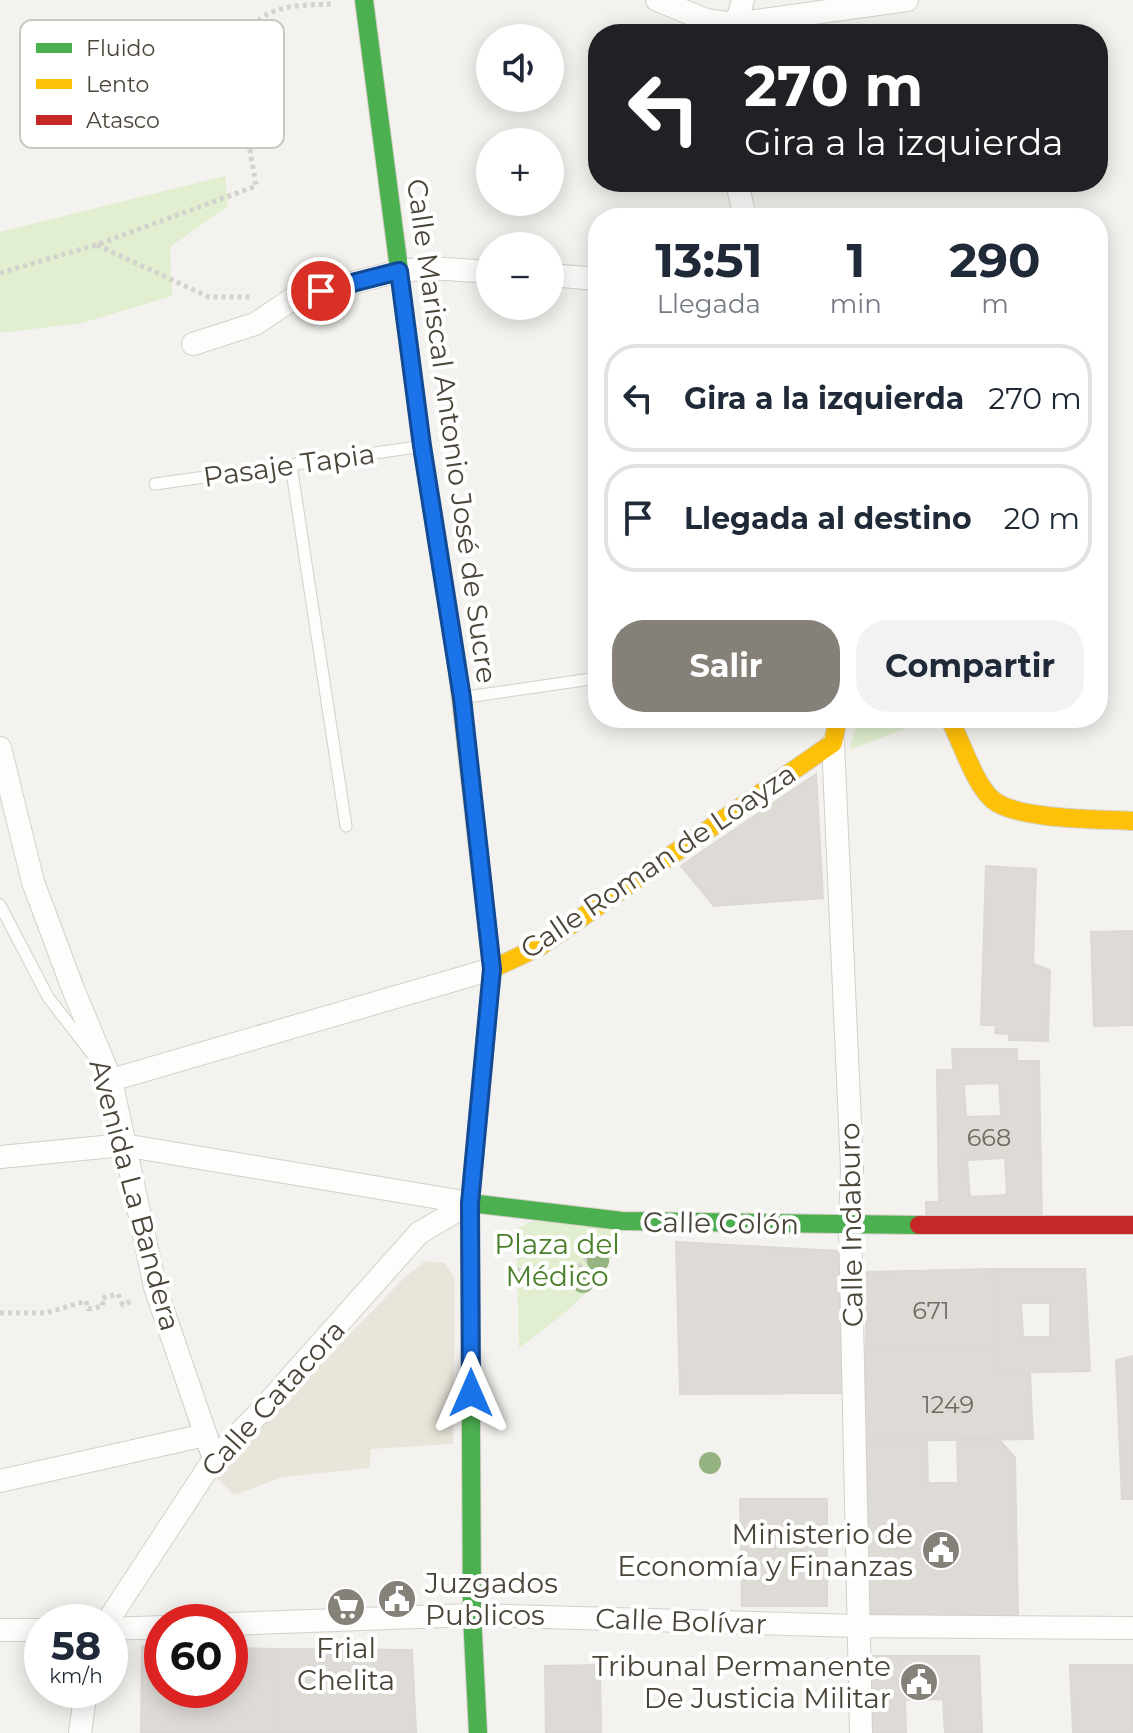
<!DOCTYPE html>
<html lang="es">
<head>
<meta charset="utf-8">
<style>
  body { margin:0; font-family:Montserrat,sans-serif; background:#f2f2f3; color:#1f2937; height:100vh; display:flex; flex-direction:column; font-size:30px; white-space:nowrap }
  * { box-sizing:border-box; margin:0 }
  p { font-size:26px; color:#747a83 }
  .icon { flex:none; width:44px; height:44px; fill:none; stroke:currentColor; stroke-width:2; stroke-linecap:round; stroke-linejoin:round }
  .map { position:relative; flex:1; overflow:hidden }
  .details { position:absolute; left:588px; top:208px; width:520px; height:520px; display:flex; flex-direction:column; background:#fff; border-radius:32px; box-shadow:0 4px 20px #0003 }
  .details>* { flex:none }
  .top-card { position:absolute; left:588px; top:24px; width:520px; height:168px; border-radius:32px; box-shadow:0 4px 20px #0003; background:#202124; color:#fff; overflow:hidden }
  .buttons { position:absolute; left:476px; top:24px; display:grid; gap:16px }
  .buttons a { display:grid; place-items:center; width:88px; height:88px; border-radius:50%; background:#fff; box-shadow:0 4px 20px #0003; font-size:40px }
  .speed { position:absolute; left:24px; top:1604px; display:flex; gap:16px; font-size:40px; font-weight:700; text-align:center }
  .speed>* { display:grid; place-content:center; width:104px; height:104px; border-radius:50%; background:#fff; box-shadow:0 4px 20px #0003; line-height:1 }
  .speed small { font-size:20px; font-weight:400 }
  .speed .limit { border:12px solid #d22; background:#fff; color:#111 }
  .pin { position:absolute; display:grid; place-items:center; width:68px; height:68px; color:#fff; margin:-34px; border:4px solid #fff; border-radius:50%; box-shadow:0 2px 8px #0007 }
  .me { position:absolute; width:88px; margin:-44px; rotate:0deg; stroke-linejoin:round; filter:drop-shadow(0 0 6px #0008) }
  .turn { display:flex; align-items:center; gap:28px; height:168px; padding:0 24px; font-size:36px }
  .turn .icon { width:104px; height:104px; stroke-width:2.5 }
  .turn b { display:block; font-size:56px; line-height:68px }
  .eta { display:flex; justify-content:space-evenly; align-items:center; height:136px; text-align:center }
  .eta b { font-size:48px; font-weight:700; line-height:56px }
  .button { display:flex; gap:16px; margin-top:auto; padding:16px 24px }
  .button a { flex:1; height:92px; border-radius:32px; background:#868178; color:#fff; font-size:32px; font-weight:700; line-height:92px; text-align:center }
  .button a+a { background:#f2f2f3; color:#1f2937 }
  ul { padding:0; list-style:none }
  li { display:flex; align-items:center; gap:24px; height:108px; margin:0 16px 12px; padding:0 8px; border:4px solid #e0e1e3; border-radius:32px }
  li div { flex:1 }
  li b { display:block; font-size:30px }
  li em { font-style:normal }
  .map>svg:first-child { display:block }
</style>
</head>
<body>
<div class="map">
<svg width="1133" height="1733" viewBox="0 0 1133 1733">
  <rect width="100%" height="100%" fill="#f4f2ee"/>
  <!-- education -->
  <path fill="#eae5da" d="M425,1261L445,1263L455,1279L453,1444L371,1449L369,1468L283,1477L234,1495L214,1475L404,1278Z"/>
  <!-- green -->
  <path fill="#e1eecf" d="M225,176L228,206L170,247L172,296L82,323L0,333V232Z
    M859,718H934L849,750Z
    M533,1221L623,1227C612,1282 561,1316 519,1348L516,1229Z"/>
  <!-- building -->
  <path fill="#dedbd6" stroke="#dcd9d4" stroke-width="2" fill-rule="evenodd" d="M816,774L823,898L714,906L681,866Z
    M986,866L1036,869L1033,964L1050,970L1048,1041L1009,1040V1034L995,1033L996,1025H981Z
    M1133,931V1025L1094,1026L1091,932Z
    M952,1049H1017V1061H1039L1042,1230L927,1231L926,1202H939L937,1070H953ZM999,1083L1001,1116L966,1117L964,1084ZM1005,1158L1007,1195L970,1197L967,1160Z
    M676,1242L838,1251L845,1393L680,1394Z
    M992,1269H1085L1090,1371L997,1373ZM1021,1303H1050V1337H1023Z
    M992,1269L996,1349L866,1350L867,1272Z
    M996,1349L997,1373L1030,1372L1033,1439L865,1441L866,1350Z
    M1133,1356V1499H1122L1116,1360Z
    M957,1438H998L1015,1458L1018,1618L866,1620L865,1441L927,1439L928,1483H958Z
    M740,1499H827V1606H742Z
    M142,1646L162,1647V1690H230V1648L275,1649L274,1733H141Z
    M275,1649L412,1650L416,1733H274Z
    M865,1656H979L982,1733H945L943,1699L905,1700L906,1733H864Z
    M600,1665L601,1733H546L545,1666Z
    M1070,1665H1133V1733H1073Z"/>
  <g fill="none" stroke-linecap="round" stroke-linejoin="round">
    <!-- lane casing -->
    <g stroke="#d2d0cb" stroke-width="13">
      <path id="lane" d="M291,465L346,826
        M155,484L417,447
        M467,697L598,678
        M0,905L48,997L92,1054"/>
    </g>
    <!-- street casing -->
    <g stroke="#d2d0cb" stroke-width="24">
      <path id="street" d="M657,0L706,20L734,24L907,0
        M733,34L743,0
        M737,182L745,218
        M550,275L598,279
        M193,344L255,324L294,298L399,271L431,268L490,272
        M833,743L852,1169L850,1225L861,1733
        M0,748L33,882L73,989L111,1080L155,1287L214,1459
        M111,1080L492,969
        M0,1157L123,1145L470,1203
        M0,1481L205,1435
        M107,1622L214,1459L258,1414L419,1233L470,1203
        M230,1624L472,1615L857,1626L1133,1628
        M110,1629L162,1627
        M0,1630H42
        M80,1733L86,1690"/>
    </g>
    <!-- fast casing -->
    <g stroke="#d3cfc5" stroke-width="20">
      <path id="fast" d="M364,0L422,446L457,664
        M470,1203L622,1221L919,1225
        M470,1256L472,1615L478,1733"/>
    </g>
    <!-- slow casing -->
    <g stroke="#d3cfc5" stroke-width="20">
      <path id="slow" d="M457,664L492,969L470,1203V1256
        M949,718C961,740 974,784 993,800C1017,820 1100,819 1133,821
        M492,969L539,947L833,743L838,718"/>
    </g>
    <!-- jam casing -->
    <g stroke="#d3cfc5" stroke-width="20">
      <path id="jam" d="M919,1225H1133"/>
    </g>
    <!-- path -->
    <path stroke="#d3d2cc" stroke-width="5" stroke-dasharray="4 4" stroke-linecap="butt" d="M97,245L209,297H252
      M0,273L96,245L256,186C250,145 224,38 266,15C286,4 312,5 333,4
      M517,1270C565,1277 565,1283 599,1247
      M0,1313H46L86,1301L88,1309L103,1306L102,1298L118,1294L123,1305L133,1300"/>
    <!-- lane -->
    <use href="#lane" stroke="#fdfdfc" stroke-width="11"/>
    <!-- street -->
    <use href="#street" stroke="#fdfdfc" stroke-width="22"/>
    <!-- fast -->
    <use href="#fast" stroke="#4caf50" stroke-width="18"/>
    <!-- slow -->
    <use href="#slow" stroke="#ffc107" stroke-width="18"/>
    <!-- jam -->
    <use href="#jam" stroke="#c62828" stroke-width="18"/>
  </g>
  <!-- trees -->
  <g fill="#96b382">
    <circle cx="544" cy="1247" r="11"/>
    <circle cx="598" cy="1261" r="11"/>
    <circle cx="583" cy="1282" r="11"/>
    <circle cx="710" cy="1463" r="11"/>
  </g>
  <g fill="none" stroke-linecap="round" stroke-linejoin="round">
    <!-- route casing -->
    <g stroke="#114b97" stroke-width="20">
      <path id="route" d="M321,291L399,271L422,446L462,698L492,969L470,1203L471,1393"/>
    </g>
    <!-- route -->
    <use href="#route" stroke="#1a73e8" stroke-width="14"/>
  </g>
  <!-- icons -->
  <defs>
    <g id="civic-disc" transform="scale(2)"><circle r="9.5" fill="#868178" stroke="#fff"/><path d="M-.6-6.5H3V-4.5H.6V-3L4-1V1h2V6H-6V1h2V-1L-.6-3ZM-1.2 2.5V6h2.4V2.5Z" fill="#fff"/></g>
    <g id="supermarket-disc" transform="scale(2)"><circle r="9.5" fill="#868178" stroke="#fff"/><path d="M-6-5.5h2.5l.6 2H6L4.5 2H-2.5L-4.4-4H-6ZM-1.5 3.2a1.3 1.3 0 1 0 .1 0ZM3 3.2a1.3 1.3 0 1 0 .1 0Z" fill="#fff"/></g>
  </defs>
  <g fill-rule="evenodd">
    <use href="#civic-disc" x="941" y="1550"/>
    <use href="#civic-disc" x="397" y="1599"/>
    <use href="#supermarket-disc" x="346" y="1607"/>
    <use href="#civic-disc" x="919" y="1682"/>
  </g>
  <g text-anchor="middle" stroke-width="8" stroke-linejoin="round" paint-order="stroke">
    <!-- number labels -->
    <g font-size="24" fill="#706a61">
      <text x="989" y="1146">668</text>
      <text x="931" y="1319">671</text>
      <text x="948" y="1413">1249</text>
    </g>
    <!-- street labels -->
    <g font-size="28" fill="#4b4439" stroke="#fff">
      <text transform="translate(452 431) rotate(82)" y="10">Calle Mariscal Antonio José de Sucre</text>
      <text transform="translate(289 465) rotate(-8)" y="10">Pasaje Tapia</text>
      <text transform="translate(658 861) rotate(-34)" y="10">Calle Roman de Loayza</text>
      <text transform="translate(135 1195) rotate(75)" y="10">Avenida La Bandera</text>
      <text transform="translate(721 1223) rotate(1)" y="10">Calle Colón</text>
      <text transform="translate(851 1225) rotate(-91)" y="10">Calle Indaburo</text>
      <text transform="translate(273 1398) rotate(-48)" y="10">Calle Catacora</text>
      <text transform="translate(681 1621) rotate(2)" y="10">Calle Bolívar</text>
    </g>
    <!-- park labels -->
    <g font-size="28" fill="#4a7f2a" stroke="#fff">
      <text x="557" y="1254">Plaza del<tspan x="557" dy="32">Médico</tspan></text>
    </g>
    <!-- poi labels -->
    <g font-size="28" fill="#4b4439" stroke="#fff" text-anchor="end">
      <text x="913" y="1544">Ministerio de<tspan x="913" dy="32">Economía y Finanzas</tspan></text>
      <text x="425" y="1593" text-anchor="start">Juzgados<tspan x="425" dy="32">Publicos</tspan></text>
      <text x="346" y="1658" text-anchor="middle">Frial<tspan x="346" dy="32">Chelita</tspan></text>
      <text x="891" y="1676">Tribunal Permanente<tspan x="891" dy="32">De Justicia Militar</tspan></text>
    </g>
  </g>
  <!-- legend -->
  <rect x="20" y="20" width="264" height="128" rx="12" fill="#fff" stroke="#c9c7c4" stroke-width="2"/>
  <rect x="36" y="43" width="36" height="10" fill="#4caf50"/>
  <rect x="36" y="79" width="36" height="10" fill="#ffc107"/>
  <rect x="36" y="115" width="36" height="10" fill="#c62828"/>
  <g font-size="22" fill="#4b4439">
    <text x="86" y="56">Fluido</text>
    <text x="86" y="92">Lento</text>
    <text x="86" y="128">Atasco</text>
  </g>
</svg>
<div class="buttons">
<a><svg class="icon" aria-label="sound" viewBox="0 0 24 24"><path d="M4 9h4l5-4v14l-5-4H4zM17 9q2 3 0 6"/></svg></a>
<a>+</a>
<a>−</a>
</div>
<div class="speed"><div>58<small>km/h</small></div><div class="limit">60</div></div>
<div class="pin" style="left:321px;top:291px;background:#d93025"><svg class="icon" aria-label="arrive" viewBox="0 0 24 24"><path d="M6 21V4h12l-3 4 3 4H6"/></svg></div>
<svg class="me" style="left:471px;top:1393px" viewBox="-20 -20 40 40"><path d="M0-17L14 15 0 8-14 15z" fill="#1a73e8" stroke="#fff" stroke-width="4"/></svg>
<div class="top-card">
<div class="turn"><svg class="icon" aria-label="left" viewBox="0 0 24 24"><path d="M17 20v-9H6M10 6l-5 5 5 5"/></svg><div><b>270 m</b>Gira a la izquierda</div></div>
</div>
<section class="details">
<div class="eta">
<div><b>13:51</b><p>Llegada</p></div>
<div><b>1</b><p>min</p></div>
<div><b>290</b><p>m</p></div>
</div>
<ul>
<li><svg class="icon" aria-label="left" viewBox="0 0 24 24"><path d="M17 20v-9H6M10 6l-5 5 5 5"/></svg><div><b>Gira a la izquierda</b></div><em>270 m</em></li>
<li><svg class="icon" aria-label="arrive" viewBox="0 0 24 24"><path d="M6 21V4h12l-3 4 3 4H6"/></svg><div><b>Llegada al destino</b></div><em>20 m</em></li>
</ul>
<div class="button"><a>Salir</a><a>Compartir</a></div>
</section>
</div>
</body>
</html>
